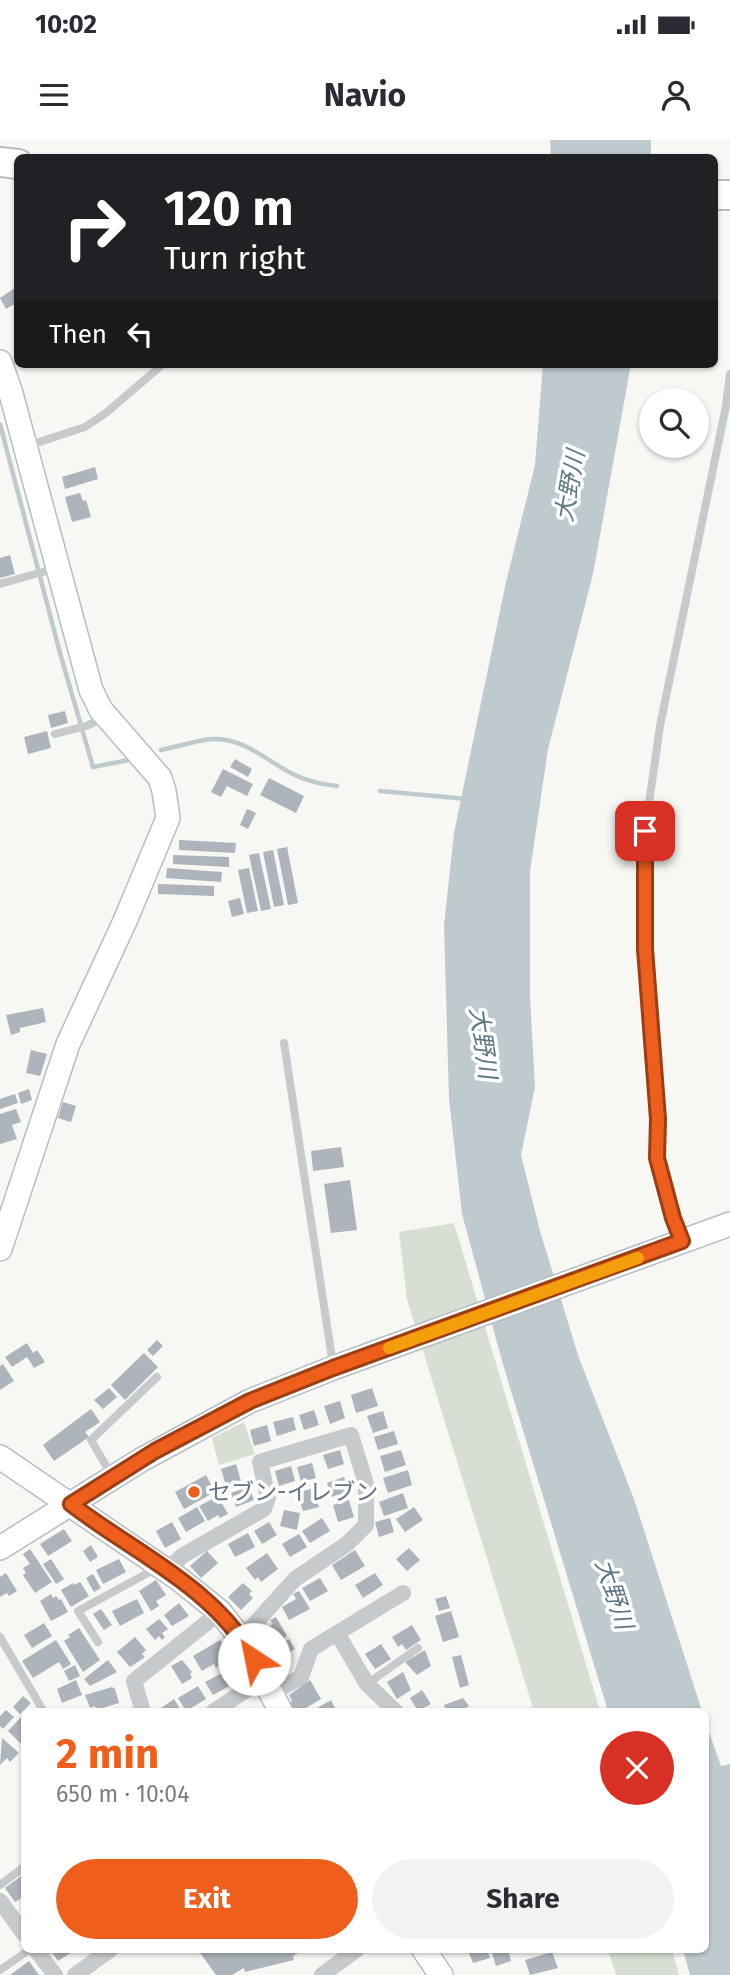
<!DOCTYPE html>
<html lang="en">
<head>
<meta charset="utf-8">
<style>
  body { margin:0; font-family:"Fira Sans","Noto Sans JP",sans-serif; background:#f2f2f3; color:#2b2b33; height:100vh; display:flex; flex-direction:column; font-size:26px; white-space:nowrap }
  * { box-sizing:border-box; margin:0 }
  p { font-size:23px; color:#7c7c81 }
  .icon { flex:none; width:38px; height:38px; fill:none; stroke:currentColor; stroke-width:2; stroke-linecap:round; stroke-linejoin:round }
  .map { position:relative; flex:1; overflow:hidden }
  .sheet { position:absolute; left:21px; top:1568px; width:688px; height:245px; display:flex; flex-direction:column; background:#fff; border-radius:10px; box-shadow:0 2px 5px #0004 }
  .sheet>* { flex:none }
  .top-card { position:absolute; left:14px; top:14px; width:704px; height:214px; border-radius:10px; box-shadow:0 2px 5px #0004; background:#202124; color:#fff; overflow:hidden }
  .fabs { position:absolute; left:639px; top:248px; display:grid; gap:14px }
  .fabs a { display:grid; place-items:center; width:70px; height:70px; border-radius:50%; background:#fff; box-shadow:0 2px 5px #0004; font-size:35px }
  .pin { position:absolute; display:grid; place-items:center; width:60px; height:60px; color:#fff; margin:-30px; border-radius:14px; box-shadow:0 4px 10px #0006 }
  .me { position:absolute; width:77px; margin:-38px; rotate:326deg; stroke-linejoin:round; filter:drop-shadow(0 0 5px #0008) }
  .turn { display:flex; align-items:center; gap:24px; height:147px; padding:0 35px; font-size:32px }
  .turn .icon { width:91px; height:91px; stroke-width:2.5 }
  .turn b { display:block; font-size:49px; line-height:60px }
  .then { display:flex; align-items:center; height:66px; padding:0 35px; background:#0003; gap:14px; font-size:26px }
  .round { display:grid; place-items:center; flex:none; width:74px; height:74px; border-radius:37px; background:#f2f2f3 }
  .headline { display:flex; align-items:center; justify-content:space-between; height:119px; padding:0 35px }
  h1 { font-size:42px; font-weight:700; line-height:52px; color:#ee5f1d }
  .cta { display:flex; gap:14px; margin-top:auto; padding:14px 35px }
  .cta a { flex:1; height:80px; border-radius:42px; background:#ee5f1d; color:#fff; font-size:28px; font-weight:700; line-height:80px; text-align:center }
  .cta a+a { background:#f2f2f3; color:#2b2b33 }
  .status { display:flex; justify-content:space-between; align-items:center; height:49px; padding:0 35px; background:#fff; direction:ltr }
  .status svg { height:19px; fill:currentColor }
  header { display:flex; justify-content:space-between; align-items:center; height:91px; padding:0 35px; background:#fff; font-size:32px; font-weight:700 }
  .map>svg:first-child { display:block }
</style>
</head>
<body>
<div class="status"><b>10:02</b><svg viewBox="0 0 49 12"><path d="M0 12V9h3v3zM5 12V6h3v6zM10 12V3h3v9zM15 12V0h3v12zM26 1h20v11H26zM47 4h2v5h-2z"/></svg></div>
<header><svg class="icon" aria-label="menu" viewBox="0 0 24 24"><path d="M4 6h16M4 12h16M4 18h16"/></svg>Navio<svg class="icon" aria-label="person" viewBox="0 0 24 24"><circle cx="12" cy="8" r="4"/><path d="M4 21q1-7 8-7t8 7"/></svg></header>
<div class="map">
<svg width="730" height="1835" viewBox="0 0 730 1835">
  <rect width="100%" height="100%" fill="#f7f7f3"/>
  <!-- green -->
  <path fill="#d7dfd4" d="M454,1083L600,1571H534L407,1159L399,1092Z
    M244,1282L255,1314L219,1325L212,1298Z
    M608,1810H672L679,1835H616Z"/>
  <!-- water -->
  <path fill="#bfcacf" d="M550,0H651V17H551Z
    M543,224H631L593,434L548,609L530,731V856L535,947L521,1015L540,1091L579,1218L634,1359L702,1571H608L502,1221L462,1074L449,959L444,785L454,693L506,442L535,325Z
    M705,1581L721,1626L730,1624V1835H690L683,1810H705Z"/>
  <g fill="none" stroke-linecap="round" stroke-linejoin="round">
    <!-- stream -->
    <path stroke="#bfcacf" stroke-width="4.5" d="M0,284L60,513L93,627L129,620
      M161,610C182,606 206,596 226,600C251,604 273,625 295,635C309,642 322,644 337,646
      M380,651L467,659"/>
  </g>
  <!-- building -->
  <path fill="#adb4bb" d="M16,147L18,162L6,169L0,158Z
    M95,327L98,339L65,349L62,337Z
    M80,353L83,361L86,360L91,377L72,382L65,357Z
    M10,415L15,434L0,438V418Z
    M65,571L68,583L51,588L48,575Z
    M47,591L51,608L28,614L24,597Z
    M235,619L252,629L248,637L230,627Z
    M223,629L253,644L247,656L227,646L221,657L211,652Z
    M269,638L304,656L296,673L260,655Z
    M247,669L256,673L248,689L240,685Z
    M179,700L236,703L235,713L179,710Z
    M287,707L298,763L288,765L277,709Z
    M273,710L284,765L274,767L263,712Z
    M259,713L271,769L261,771L249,715Z
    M173,715L229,717V727L173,724Z
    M167,728L222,732L221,742L166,738Z
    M249,728L258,771L247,773L238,730Z
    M158,744L214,746V756L158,754Z
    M240,758L244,774L232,777L228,761Z
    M43,868L46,882L20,888V892L11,895L6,875Z
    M31,910L47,914L40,936L26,933Z
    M29,949L32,960L21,964L18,953Z
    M15,954L18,963L0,969V959Z
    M63,962L76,966L71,982L58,978Z
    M16,969L21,982L12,985L17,999L0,1004V974Z
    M341,1007L344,1027L313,1031L311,1011Z
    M350,1040L357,1090L331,1093L324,1044Z
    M157,1200L163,1206L153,1216L147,1210Z
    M27,1203L33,1213L37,1210L45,1222L34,1228L27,1217L12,1227L5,1217Z
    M144,1213L158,1227L125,1260L111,1245Z
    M3,1224L14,1241L0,1250V1226Z
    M109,1248L117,1257L103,1269L94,1260Z
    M372,1248L378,1266L356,1273L351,1255Z
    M340,1261L345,1278L330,1284L324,1266Z
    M91,1269L100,1282L85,1292L89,1297L54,1321L43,1305Z
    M314,1270L319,1285L304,1290L299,1275Z
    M383,1271L388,1288L373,1293L367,1276Z
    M293,1277L296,1290L277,1296L273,1282Z
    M267,1285L271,1301L254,1306L250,1290Z
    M394,1291L398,1304L378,1310L374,1297Z
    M340,1310L344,1324L328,1329L323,1315Z
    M401,1310L406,1325L385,1332L380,1316Z
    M312,1323L316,1338L301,1342L297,1327Z
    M236,1324L241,1341L226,1346L221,1329Z
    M291,1326L295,1341L279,1346L275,1331Z
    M408,1330L412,1345L388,1353L383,1338Z
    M206,1335L215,1352L184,1369L175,1352Z
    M344,1337L349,1352L332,1357L327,1343Z
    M249,1346L254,1360L236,1367L231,1353Z
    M314,1348L319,1367L303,1371L297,1353Z
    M403,1353L408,1368L384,1376L379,1362Z
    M218,1356L228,1374L220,1378L218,1375L208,1381L199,1366Z
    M349,1360L354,1377L338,1382L333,1365Z
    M197,1367L205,1381L186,1392L178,1378Z
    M414,1367L423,1380L405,1392L396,1379Z
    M284,1370L300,1373L297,1390L280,1386Z
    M322,1378L330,1391L310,1403L302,1391Z
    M390,1378L394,1392L379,1397L375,1382Z
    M172,1382L181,1399L165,1408L156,1391Z
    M269,1382L277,1395L262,1404L254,1391Z
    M64,1389L72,1401L48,1416L40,1404Z
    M248,1393L255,1407L235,1417L228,1404Z
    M299,1394L307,1407L290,1417L282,1404Z
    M91,1405L98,1417L90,1422L83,1411Z
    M409,1408L420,1420L407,1431L396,1419Z
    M30,1409L52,1442L35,1453L23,1435L26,1433L23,1428L30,1424L23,1414Z
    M355,1410L365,1426L341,1440L332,1425Z
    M207,1411L218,1423L201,1438L190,1426Z
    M267,1413L278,1429L261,1442L258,1437L255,1440L246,1428Z
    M51,1419L64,1439L56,1444L43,1424Z
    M119,1419L126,1432L103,1444L96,1430Z
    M6,1433L17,1451L9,1456L7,1453L0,1457V1437Z
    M375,1433L383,1445L363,1458L355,1445Z
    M93,1434L101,1448L94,1452L86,1438Z
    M320,1438L328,1451L310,1461L302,1448Z
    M156,1440L166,1455L156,1461L159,1466L151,1471L139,1451Z
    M80,1442L89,1456L71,1467L61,1450L73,1443L74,1445Z
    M243,1443L252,1451L249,1454L253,1458L241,1470L228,1457Z
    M299,1451L310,1469L289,1480L282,1467L296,1459L293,1454Z
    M51,1454L53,1458L56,1456L59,1460L61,1459L68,1472L51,1481L40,1461Z
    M446,1456L450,1468L439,1471L435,1459Z
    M137,1459L144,1473L120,1486L112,1471Z
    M179,1463L189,1476L172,1486L164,1475Z
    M101,1469L112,1485L104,1490L93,1474Z
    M451,1471L459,1497L443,1502L435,1476Z
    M276,1477L287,1496L268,1508L259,1493L273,1484L270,1480Z
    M159,1479L168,1489L162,1493L165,1497L162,1500L159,1496L155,1500L146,1489Z
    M44,1483L52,1496L32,1508L24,1495Z
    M412,1485L421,1500L406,1510L402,1504L398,1507L392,1497Z
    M79,1488L100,1520L83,1532L64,1501L70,1497L68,1495Z
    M135,1497L146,1510L142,1514L145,1517L130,1527L117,1512Z
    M289,1499L295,1509L270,1525L264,1515Z
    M56,1500L71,1524L63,1529L59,1522L33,1538L22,1521Z
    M220,1500L229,1515L223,1519L225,1522L216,1528L214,1524L202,1531L193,1516Z
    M381,1504L391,1519L375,1529L365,1514Z
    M425,1510L431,1526L417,1535L405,1522Z
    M461,1515L469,1545L460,1548L452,1517Z
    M108,1520L117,1532L90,1546L84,1539Z
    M182,1520L192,1532L190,1534L192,1538L182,1544L171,1526Z
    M75,1525L80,1536L69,1541L64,1531Z
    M226,1531L233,1544L213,1555L205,1542Z
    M403,1532L411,1550L397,1559L387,1542Z
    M76,1540L82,1555L62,1563L57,1549Z
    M310,1540L321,1559L299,1572H291L287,1565L292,1561L289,1555Z
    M198,1546L206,1559L186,1571L178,1558Z
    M112,1547L115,1549L119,1563L96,1570L95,1566L90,1568L85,1555Z
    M422,1550L431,1564L418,1571L410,1558Z
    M23,1556L31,1563L20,1574L13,1567Z
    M463,1558L469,1566L460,1572H447L444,1565Z
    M174,1559L182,1572H155Z
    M331,1560L337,1572H310Z
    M6,1570L14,1577L3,1589L0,1586V1576Z
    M21,1577L24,1581V1602L22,1605L8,1591Z
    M2,1598L19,1613L10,1622L7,1618L0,1625Z
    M24,1734V1756L15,1762L5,1748Z
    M50,1810H75L58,1821Z
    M198,1810H310L306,1813L303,1810L293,1816L294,1820L245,1832L244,1828L232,1835H216Z
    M468,1810H487L490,1818L473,1823Z
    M491,1810H508L511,1821L496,1826Z
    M552,1812L558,1828L530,1835L525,1820Z
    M29,1821L39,1835H10Z"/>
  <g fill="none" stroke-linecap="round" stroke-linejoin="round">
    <!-- secondary casing -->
    <g stroke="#b8bdc2" stroke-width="26">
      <path id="secondary" d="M0,222L10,250L91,550L101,570L160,638L164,651L168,678L125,781L68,904L0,1109
        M0,1317L179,1439L220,1472L246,1505L281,1572
        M0,1408L141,1320L250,1261L333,1228L730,1084
        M424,1810L441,1835"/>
    </g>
    <!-- highway casing -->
    <g stroke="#b8bbbf" stroke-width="32">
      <path id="highway" d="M0,22L18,24
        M714,55H730"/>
    </g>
    <!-- lane -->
    <path stroke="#c6cacd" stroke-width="8" d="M27,306L85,287L106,273L163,224
      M0,444L57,428
      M55,594L86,586L104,578
      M284,903L333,1225
      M682,1101L673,1078L657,1018L658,979L652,930L645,809V691L660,586L726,266L730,234
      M111,1334L91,1300L157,1237
      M0,1497L44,1572
      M98,1502L78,1471L157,1428
      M367,1544L418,1508
      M0,1745L24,1727
      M0,1830L29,1810"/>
    <!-- street -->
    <path stroke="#c6cacd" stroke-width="16" d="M167,1431L182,1416L264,1369L268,1358L260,1322L351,1295L366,1344V1385L347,1404L295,1439L242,1498
      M337,1493L367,1544L396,1572
      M272,1553L301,1537L311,1509L403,1453
      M143,1572L134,1541L220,1472
      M213,1572L264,1538
      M0,1761L24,1794
      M36,1810L55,1835
      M75,1835L110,1810
      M322,1835L356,1810"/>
    <!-- secondary -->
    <use href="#secondary" stroke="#fff" stroke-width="23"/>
    <!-- highway -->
    <use href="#highway" stroke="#fff" stroke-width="28"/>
  </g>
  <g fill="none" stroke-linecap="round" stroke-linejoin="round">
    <!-- route casing -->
    <g stroke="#9b3e13" stroke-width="18">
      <path id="route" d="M254,1519C214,1447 133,1412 71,1364L155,1311L250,1261L333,1228L682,1101L673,1078L657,1018L658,979L645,809V691"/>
    </g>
    <!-- route -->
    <use href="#route" stroke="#ee5f1d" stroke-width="12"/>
    <!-- slow -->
    <path stroke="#f59e0b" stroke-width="12" d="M389,1208L638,1118"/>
  </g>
  <!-- markers -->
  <circle fill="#ee5f1d" stroke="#fff" stroke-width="2.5" cx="194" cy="1352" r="7"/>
  <g text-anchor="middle" stroke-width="7" stroke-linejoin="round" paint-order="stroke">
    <!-- poi labels -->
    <g font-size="23" fill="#647486" stroke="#fff" text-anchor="start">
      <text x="208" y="1360">セブン-イレブン</text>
    </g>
    <!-- water labels -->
    <g font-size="24" font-style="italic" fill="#5f7783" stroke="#fff">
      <text transform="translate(570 346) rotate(-80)" y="8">大野川</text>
      <text transform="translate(483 903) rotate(82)" y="8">大野川</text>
      <text transform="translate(614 1454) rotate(72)" y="8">大野川</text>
    </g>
  </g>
</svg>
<div class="fabs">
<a><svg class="icon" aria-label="search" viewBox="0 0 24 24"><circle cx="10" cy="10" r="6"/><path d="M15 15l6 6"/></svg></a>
</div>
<div class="pin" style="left:645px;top:691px;background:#d93025"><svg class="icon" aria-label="arrive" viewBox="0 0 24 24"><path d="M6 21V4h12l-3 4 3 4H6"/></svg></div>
<svg class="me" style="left:254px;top:1519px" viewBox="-20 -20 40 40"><circle r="19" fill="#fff"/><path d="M0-13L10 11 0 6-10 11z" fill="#ee5f1d"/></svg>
<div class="top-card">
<div class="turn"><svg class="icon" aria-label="right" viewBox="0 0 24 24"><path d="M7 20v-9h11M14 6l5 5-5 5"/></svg><div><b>120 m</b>Turn right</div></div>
<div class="then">Then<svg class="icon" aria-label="left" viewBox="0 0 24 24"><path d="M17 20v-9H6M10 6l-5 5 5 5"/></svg></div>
</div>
<section class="sheet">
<div class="headline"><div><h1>2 min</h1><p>650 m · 10:04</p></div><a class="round" style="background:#d93025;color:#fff"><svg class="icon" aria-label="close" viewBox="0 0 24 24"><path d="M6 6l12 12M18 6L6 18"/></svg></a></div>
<div class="cta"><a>Exit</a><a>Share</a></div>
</section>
</div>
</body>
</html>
